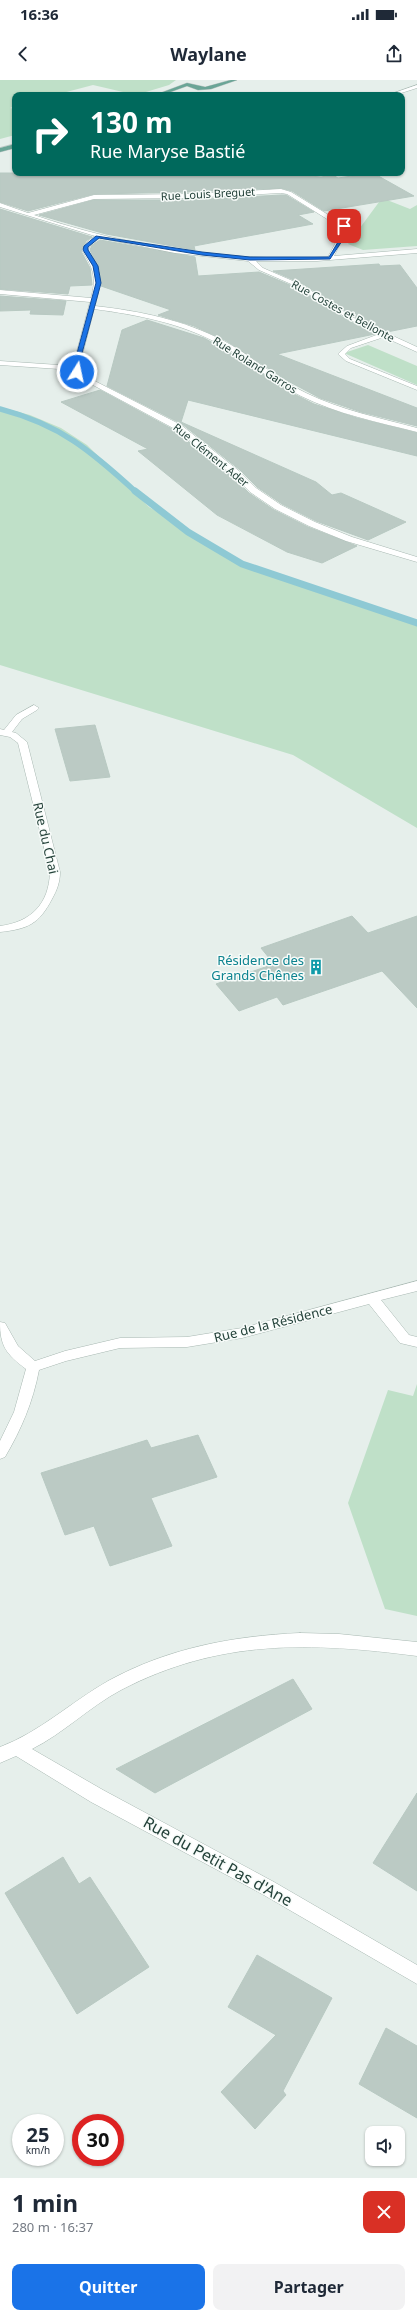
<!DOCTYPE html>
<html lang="fr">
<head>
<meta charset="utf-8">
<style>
  body { margin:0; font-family:"Noto Sans",sans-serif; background:#f2f2f3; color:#1f2937; height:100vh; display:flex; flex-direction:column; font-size:15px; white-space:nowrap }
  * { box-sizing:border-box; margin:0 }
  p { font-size:13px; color:#747a83 }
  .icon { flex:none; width:22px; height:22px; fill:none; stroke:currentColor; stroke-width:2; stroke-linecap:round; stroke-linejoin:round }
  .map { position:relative; height:2098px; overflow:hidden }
  .drawer { display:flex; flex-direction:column; background:#fff; flex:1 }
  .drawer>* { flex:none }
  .guide { position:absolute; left:12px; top:12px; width:393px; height:84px; border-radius:8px; box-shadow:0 1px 3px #0004; background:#00695c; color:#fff; overflow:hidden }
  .controls { position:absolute; left:365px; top:2046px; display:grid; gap:8px }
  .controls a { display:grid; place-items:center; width:40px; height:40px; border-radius:8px; background:#fff; box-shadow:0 1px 3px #0004; font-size:20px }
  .speed { position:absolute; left:12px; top:2034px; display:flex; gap:8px; font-size:20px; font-weight:700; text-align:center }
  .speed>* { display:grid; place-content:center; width:52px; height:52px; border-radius:50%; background:#fff; box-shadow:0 1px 3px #0004; line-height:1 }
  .speed small { font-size:10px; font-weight:400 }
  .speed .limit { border:6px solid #d22; background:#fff; color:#111 }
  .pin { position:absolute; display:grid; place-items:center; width:34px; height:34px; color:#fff; margin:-17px; border-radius:8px; box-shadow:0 2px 6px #0006 }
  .me { position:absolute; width:44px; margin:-22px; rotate:10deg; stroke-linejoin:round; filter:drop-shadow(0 0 3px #0008) }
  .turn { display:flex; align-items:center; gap:14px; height:84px; padding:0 12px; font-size:18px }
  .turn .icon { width:52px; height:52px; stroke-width:2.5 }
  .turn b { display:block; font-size:28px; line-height:34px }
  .round { display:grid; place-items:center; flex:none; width:42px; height:42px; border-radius:8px; background:#f2f2f3 }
  .head { display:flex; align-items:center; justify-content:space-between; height:68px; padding:0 12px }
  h1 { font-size:24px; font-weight:700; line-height:30px }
  .cta { display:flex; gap:8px; margin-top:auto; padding:8px 12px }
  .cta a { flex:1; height:46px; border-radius:8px; background:#1a73e8; color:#fff; font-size:16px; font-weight:700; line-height:46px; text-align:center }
  .cta a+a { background:#f2f2f3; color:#1f2937 }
  .status { display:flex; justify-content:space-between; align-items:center; height:28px; padding:0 20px; background:#fff; direction:ltr }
  .status svg { height:11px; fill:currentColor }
  header { display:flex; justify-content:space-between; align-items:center; height:52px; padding:0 12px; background:#fff; font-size:18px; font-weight:700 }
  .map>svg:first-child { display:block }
</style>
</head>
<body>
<div class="status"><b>16:36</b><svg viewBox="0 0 49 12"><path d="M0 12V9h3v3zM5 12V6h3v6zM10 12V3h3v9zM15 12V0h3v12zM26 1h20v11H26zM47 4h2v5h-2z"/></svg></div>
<header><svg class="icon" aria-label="back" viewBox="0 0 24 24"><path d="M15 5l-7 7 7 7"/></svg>Waylane<svg class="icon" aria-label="share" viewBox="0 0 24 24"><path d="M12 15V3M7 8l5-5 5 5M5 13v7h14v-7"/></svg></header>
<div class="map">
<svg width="417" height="2098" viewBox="0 0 417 2098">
  <rect width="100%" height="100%" fill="#e6efeb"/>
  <!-- green -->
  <path fill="#bfe0c8" d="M0,0H176L169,5L136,15L93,5L55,15H15V26L10,28L15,29V55L0,59Z
    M382,118L410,129L417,125V166L363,170L348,164Z
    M368,265L417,286V305L344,273Z
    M0,327L30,335L61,348L87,365L149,427L254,488L417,541V748L293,675L0,585Z
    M417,1304V1536L385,1529L348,1423L388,1310L413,1316Z"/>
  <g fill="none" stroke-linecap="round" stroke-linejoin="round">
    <!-- stream-far1 -->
    <path stroke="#8ec9d4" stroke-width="5.5" d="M0,329C61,345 91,371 136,412"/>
    <!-- stream -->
    <path stroke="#8ec9d4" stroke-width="7" d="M135,411L188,452L242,484L417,543"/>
  </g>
  <!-- building -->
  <path fill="#bbcac4" stroke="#b8c9c2" d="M0,93H277L321,97L333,95L338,98L373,93L414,116L324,131L292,111L281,108L190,112L94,114L28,131L0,122Z
    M281,115H286L314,132L298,135L313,144L194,166L195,170L106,154L39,135L94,120H190Z
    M0,129L92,157L86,161L81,171L90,188L92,205L70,206L68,214L0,209Z
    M100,160L195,177L198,196L259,192L297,208L349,241L375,254L277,274L417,328V346L361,332L320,318L286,300L225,260L194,246L158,235L171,230L101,206L100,191L90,170L92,165Z
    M379,184L380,186L400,185L417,208V246L387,252L355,237L303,204L273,191Z
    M0,216L66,221L63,235L30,234L31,230L0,231Z
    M147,240L204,258L229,272L290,312L314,324L357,338L417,353V376L188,320L181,342L316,402L332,415L341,413L406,442L368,460L316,441L282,424L257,407L240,390L182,344L107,306L122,250Z
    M100,310L174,350L232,396L249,413L274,430L308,447L357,466L322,483L287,472L217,435L138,371L148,369L61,322Z
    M95,645L110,697L70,701L55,649Z
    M352,836L368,853L417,836V928L382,891L283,925L277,917L239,931L216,904L274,884L261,868Z
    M198,1355L217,1397L151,1418L172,1466L110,1486L94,1446L65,1455L41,1393L147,1360L151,1368Z
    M293,1599L312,1629L155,1713L116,1689Z
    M417,1713V1811L373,1783Z
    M63,1777L79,1804L90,1797L149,1887L77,1934L5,1813Z
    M257,1875L332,1918L283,2011L286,2015L255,2049L221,2012L276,1955L228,1927Z
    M386,1948L417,1966V2038L359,2004Z"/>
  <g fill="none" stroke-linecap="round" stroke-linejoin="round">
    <!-- minor casing -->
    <g stroke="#a8b8b2" stroke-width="1">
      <path id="minor" d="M417,5V8L395,15H388Z
        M281,109L291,112L348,147L334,176L417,169V173L317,181H256L263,188L302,205L354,238L417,267V272L384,257L351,268L345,274L350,279L417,306V310L346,281L338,274L347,266L379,254L350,240L298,207L259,190L248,181L175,173L100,158L91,164L88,170C103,194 102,199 95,226C140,231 184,240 224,261C253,277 277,299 306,313C341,330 380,338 417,348V352C378,342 337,334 301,316C272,302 248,280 219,264C181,243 138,235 94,229L79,288L83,295L181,345L239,391L256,408L281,425L315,442L352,457L417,477V482L346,461L309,446L275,429L250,412L233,395L175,349L78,297L74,290L0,285V281L73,286L90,222L0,214V210L91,218C97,197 93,188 82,170L87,162L95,156L0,127V123L28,133L94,115L190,114ZM281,113L287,114L343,149L328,177C229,182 127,167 34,135L94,119L190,118Z
        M34,625L39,628L37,630L22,639L12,652L16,653L27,662L60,792C60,802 57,810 52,819C39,844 28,849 0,852V846C31,842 49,824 50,792L18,663L10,657L0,655V649L4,650L16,635Z
        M417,1201V1211L381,1220L409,1255L417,1257V1267L400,1263L369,1224L242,1258L187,1267L120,1268L66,1281L39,1290C33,1322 21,1350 5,1377L0,1379V1361L14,1332L26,1289C6,1274 0,1266 0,1242L5,1243L18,1266L35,1281L65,1271L120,1258L187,1257L242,1248Z
        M300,1553L339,1554L417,1562V1576C310,1562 219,1559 121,1610C89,1627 64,1653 32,1669L103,1710L274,1802L417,1885V1904L262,1814L91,1722L16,1676L0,1683V1667C40,1652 71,1622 108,1601C168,1568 233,1556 300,1553Z"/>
    </g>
    <!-- major casing -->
    <g stroke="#c2cac8" stroke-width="1">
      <path id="major" d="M231,0H237L211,9L198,10L187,6L162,15H155L187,3L205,7Z
        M15,64V68L0,72V68Z"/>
    </g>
    <!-- minor -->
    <use href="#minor" fill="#fff" fill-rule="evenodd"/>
    <!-- major -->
    <use href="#major" fill="#6aa596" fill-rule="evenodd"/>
  </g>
  <!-- route -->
  <path fill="#1a73e8" stroke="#114b97" d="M343,145H346L348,152L330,179L250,180L202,175L99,158L88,167V170L98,186L101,203L78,288L79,292H74L73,288L96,203L93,186L83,170L84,166L96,156L202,172L250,177H329L344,152Z"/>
  <!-- icons -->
  <defs>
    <g id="building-bare" transform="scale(1.2)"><path d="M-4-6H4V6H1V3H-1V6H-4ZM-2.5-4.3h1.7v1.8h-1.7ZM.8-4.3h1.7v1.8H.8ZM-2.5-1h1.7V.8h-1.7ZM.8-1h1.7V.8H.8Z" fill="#0f9aa8" stroke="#f7fbf9" stroke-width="2.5" paint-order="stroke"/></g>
  </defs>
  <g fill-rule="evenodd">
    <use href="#building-bare" x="316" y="887"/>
  </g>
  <g text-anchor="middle" stroke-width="3" stroke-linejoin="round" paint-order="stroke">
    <!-- far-street labels -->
    <g font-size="11" fill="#24423a" stroke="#f7fbf9">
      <text transform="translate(208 114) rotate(-3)" y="4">Rue Louis Breguet</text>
      <text transform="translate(343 231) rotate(29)" y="4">Rue Costes et Bellonte</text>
      <text transform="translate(255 285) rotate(32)" y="4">Rue Roland Garros</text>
      <text transform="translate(211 375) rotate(39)" y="4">Rue Clément Ader</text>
    </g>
    <!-- street labels -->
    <g font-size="13" fill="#24423a" stroke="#f7fbf9">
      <text transform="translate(46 758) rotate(77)" y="5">Rue du Chai</text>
      <text transform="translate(273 1243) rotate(-14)" y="5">Rue de la Résidence</text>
    </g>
    <!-- culture labels -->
    <g font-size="13" fill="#0d838f" stroke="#f7fbf9" text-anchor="end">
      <text x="304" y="885">Résidence des<tspan x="304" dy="15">Grands Chênes</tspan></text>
    </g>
    <!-- near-street labels -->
    <g font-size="16" fill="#24423a" stroke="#f7fbf9">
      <text transform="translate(218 1781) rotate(29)" y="6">Rue du Petit Pas d'Ane</text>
    </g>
  </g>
</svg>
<div class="controls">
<a><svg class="icon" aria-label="sound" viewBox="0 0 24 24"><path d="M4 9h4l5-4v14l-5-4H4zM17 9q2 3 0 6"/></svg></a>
</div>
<div class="speed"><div>25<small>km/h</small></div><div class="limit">30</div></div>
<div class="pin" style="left:344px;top:146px;background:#d93025"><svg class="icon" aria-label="arrive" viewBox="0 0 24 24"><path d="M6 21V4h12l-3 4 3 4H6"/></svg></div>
<svg class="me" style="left:77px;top:292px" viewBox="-20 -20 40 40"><circle r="17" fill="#1a73e8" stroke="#fff" stroke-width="3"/><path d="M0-11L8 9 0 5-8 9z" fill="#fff"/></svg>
<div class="guide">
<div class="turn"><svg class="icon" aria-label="right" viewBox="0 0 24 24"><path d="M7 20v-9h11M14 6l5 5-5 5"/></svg><div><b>130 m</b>Rue Maryse Bastié</div></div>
</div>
</div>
<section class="drawer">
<div class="head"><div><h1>1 min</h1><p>280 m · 16:37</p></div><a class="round" style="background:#d93025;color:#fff"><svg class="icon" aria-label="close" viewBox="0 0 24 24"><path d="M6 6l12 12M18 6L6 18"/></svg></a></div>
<div class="cta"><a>Quitter</a><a>Partager</a></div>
</section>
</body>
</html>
